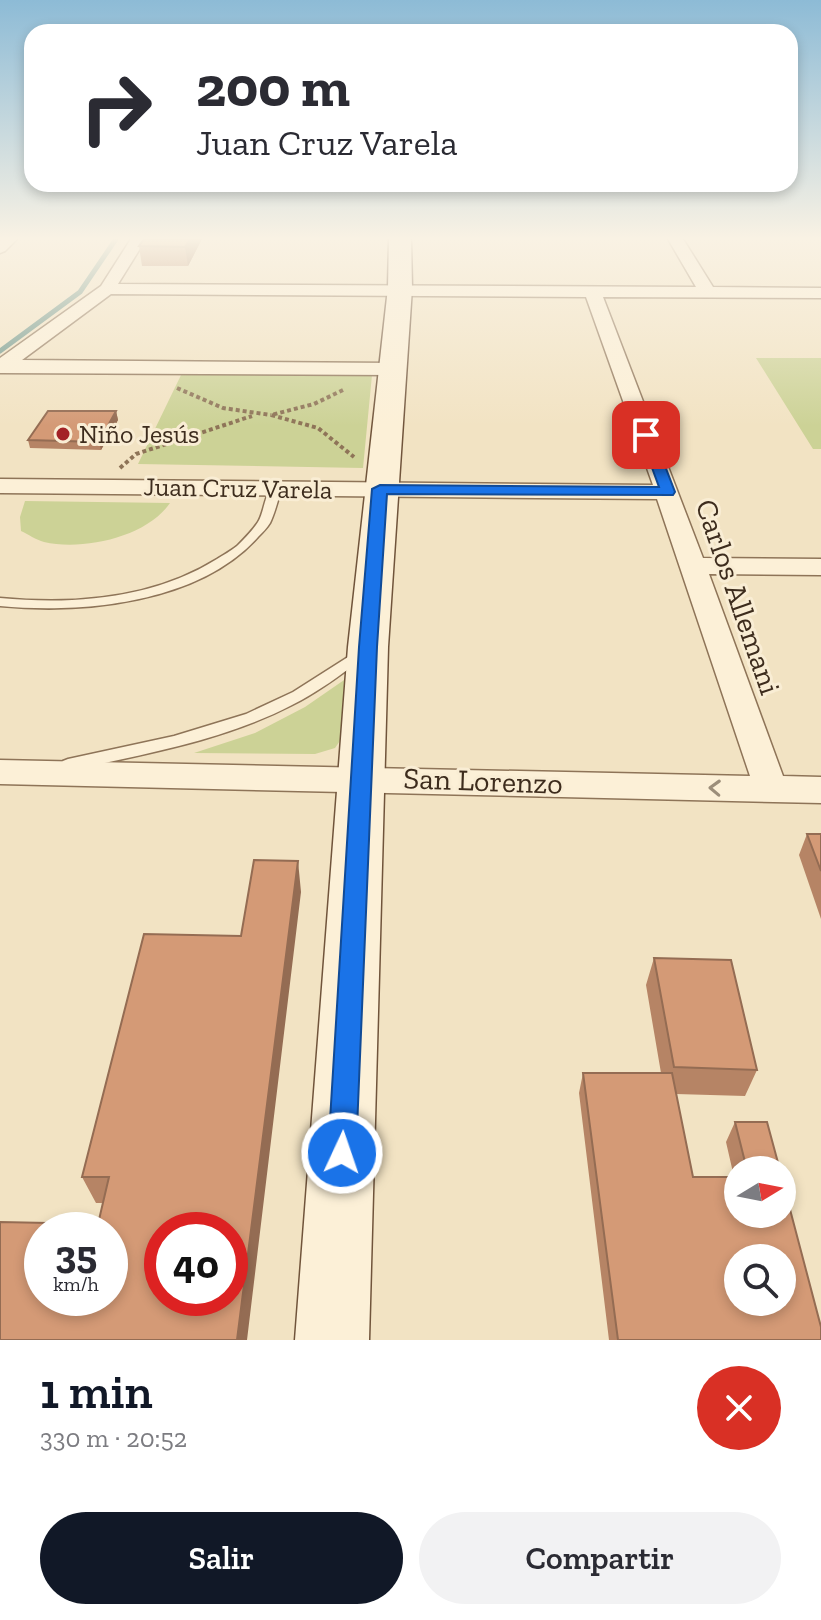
<!DOCTYPE html>
<html lang="es">
<head>
<meta charset="utf-8">
<style>
  body { margin:0; font-family:"Zilla Slab",serif; background:#f2f2f3; color:#2b2b33; height:100vh; display:flex; flex-direction:column; font-size:30px; white-space:nowrap }
  * { box-sizing:border-box; margin:0 }
  p { font-size:26px; color:#7c7c81 }
  .icon { flex:none; width:44px; height:44px; fill:none; stroke:currentColor; stroke-width:2; stroke-linecap:round; stroke-linejoin:round }
  .map { position:relative; height:1340px; overflow:hidden }
  .panel { display:flex; flex-direction:column; background:#fff; flex:1 }
  .panel>* { flex:none }
  .banner { position:absolute; left:24px; top:24px; width:774px; height:168px; border-radius:24px; box-shadow:0 4px 12px #0003; background:#fff; color:#2b2b33; overflow:hidden }
  .needle { width:52px; rotate:80deg }
  .tools { position:absolute; left:724px; top:1156px; display:grid; gap:16px }
  .tools a { display:grid; place-items:center; width:72px; height:72px; border-radius:50%; background:#fff; box-shadow:0 4px 12px #0003; font-size:40px }
  .speed { position:absolute; left:24px; top:1212px; display:flex; gap:16px; font-size:40px; font-weight:700; text-align:center }
  .speed>* { display:grid; place-content:center; width:104px; height:104px; border-radius:50%; background:#fff; box-shadow:0 4px 12px #0003; line-height:1 }
  .speed small { font-size:20px; font-weight:400 }
  .speed .limit { border:12px solid #d22; background:#fff; color:#111 }
  .pin { position:absolute; display:grid; place-items:center; width:68px; height:68px; color:#fff; margin:-34px; border-radius:16px; box-shadow:0 4px 12px #0006 }
  .me { position:absolute; width:88px; margin:-44px; rotate:3deg; stroke-linejoin:round; filter:drop-shadow(0 0 6px #0008) }
  .turn { display:flex; align-items:center; gap:28px; height:168px; padding:0 40px; font-size:36px }
  .turn .icon { width:104px; height:104px; stroke-width:2.5 }
  .turn b { display:block; font-size:56px; line-height:68px }
  .round { display:grid; place-items:center; flex:none; width:84px; height:84px; border-radius:42px; background:#f2f2f3 }
  .headline { display:flex; align-items:center; justify-content:space-between; height:136px; padding:0 40px }
  h1 { font-size:48px; font-weight:600; line-height:60px; color:#111827 }
  .action { display:flex; gap:16px; margin-top:auto; padding:16px 40px }
  .action a { flex:1; height:92px; border-radius:48px; background:#111827; color:#fff; font-size:32px; font-weight:600; line-height:92px; text-align:center }
  .action a+a { background:#f2f2f3; color:#2b2b33 }
  .map>svg:first-child { display:block }
</style>
</head>
<body>
<div class="map">
<svg width="821" height="1340" viewBox="0 0 821 1340">
  <rect width="100%" height="100%" fill="#f2e3c3"/>
  <!-- green -->
  <path fill="#ccd296" d="M756,358H821V449H813Z
    M182,373L372,375L363,468L138,464Z
    M25,501L170,503C147,537 83,551 44,542C36,540 28,534 21,531L20,517Z
    M347,678L344,735L335,748L315,754L194,753L255,733L305,707Z"/>
  <g fill="none" stroke-linecap="round" stroke-linejoin="round">
    <!-- stream -->
    <path stroke="#6b9489" stroke-width="5" d="M0,351L80,292L116,239"/>
    <!-- lane casing -->
    <g stroke="#8e7458" stroke-width="3">
      <path id="lane" d="M276,485L282,488C278,499 275,513 270,523C267,528 262,533 258,537C199,603 83,614 0,606V598C73,605 153,599 217,559C223,555 231,551 237,546C244,539 253,530 258,522C265,511 264,491 276,485Z
        M359,650L366,654L364,657C341,675 318,692 292,705C223,741 143,754 68,771L63,769L60,765L63,761L68,759L174,736L246,714L293,692Z"/>
    </g>
    <!-- street casing -->
    <g stroke="#8e7458" stroke-width="3">
      <path id="street" d="M0,239H17L5,251L0,253Z
        M131,239H146L118,284L696,287L668,239H683L713,287L821,288V298L603,297L703,558L821,559V575L709,574L783,776L821,777V803L0,784V760L750,776L657,499L0,493V479L653,485L586,297L111,294L22,360L393,363L403,369L393,375L0,373V358L101,286Z"/>
    </g>
    <!-- secondary casing -->
    <g stroke="#70543b" stroke-width="3">
      <path id="secondary" d="M389,239H411L412,288L388,647L369,1340H295L348,647L388,288Z"/>
    </g>
    <!-- path -->
    <path stroke="#8e7458" stroke-width="4" stroke-dasharray="4 3" stroke-linecap="butt" d="M177,388L223,408L271,415
      M343,390L314,404L271,415L318,428L354,457
      M120,468L136,454L252,416"/>
    <!-- lane -->
    <use href="#lane" fill="#fcf0d7" fill-rule="evenodd"/>
    <!-- street -->
    <use href="#street" fill="#fcf0d7" fill-rule="evenodd"/>
    <!-- secondary -->
    <use href="#secondary" fill="#fcf0d7" fill-rule="evenodd"/>
  </g>
  <!-- wall -->
  <path fill="#b68465" d="M144,239H202L188,266H142L139,246Z
    M116,411L118,420L101,450L30,448L28,440Z
    M807,834H821V919L799,855Z
    M301,892L98,1224L103,1203H96L82,1177L241,936Z
    M654,958L757,1070L745,1096L676,1094L693,1177H734L726,1142L735,1122L780,1170H738V1214L821,1340H609L579,1093L583,1073H661L646,985Z"/>
  <!-- shaded-wall -->
  <path fill="#946c53" d="M190,239H202L188,266L185,247Z
    M116,411L118,420L101,450L99,442Z
    M298,861L301,892L247,1340H237Z"/>
  <!-- building -->
  <path fill="#d49a76" stroke="#946c53" stroke-width="2" fill-rule="evenodd" d="M144,239H190L185,247L139,246Z
    M48,411H116L99,442L28,440Z
    M807,834H821V871Z
    M254,860L298,861L237,1340H0V1222L98,1224L109,1177H82L144,934L241,936ZM42,1230H110V1298H42ZM162,1230H230V1298H162Z
    M654,958L731,960L757,1070L674,1067Z
    M583,1073H672L693,1177H738V1214H782V1179L821,1327V1340H618ZM738,1258H782V1302H738Z
    M735,1122H767L780,1170H747Z"/>
  <!-- one-way arrows -->
  <defs><path id="oneway-chevron" d="M-2-3.5L2.5 0L-2 3.5" fill="none" stroke-width="1.6" stroke-linecap="round" stroke-linejoin="round" transform="scale(2)"/></defs>
  <use stroke="#9c8e7a" href="#oneway-chevron" transform="translate(715 788) rotate(-178)"/>
  <!-- sky -->
  <linearGradient id="sky" x2="0" y2="1"><stop stop-color="#8dbbd6"/><stop offset="0.56" stop-color="#f9f2e4"/><stop offset="1" stop-color="#f9f2e4" stop-opacity="0"/></linearGradient>
  <rect width="821" height="426" fill="url(#sky)"/>
  <!-- route -->
  <path fill="#1a73e8" stroke="#114b97" stroke-width="2" d="M646,431L653,435L675,492L673,495L387,494L377,647L356,1153L352,1163L342,1167L332,1163L328,1153L359,647L372,489L380,485L659,487L640,435Z"/>
  <!-- markers -->
  <circle fill="#a32226" stroke="#f9edd4" stroke-width="3" cx="63" cy="434" r="8"/>
  <g text-anchor="middle" stroke-width="6" stroke-linejoin="round" paint-order="stroke">
    <!-- far-poi labels -->
    <g font-size="26" fill="#3d2c1d" stroke="#f9edd4" text-anchor="start">
      <text x="79" y="443">Niño Jesús</text>
    </g>
    <!-- far-street labels -->
    <g font-size="26" fill="#3d2c1d" stroke="#f9edd4">
      <text transform="translate(238 488) rotate(1)" y="9">Juan Cruz Varela</text>
    </g>
    <!-- street labels -->
    <g font-size="30" fill="#3d2c1d" stroke="#f9edd4">
      <text transform="translate(738 597) rotate(71)" y="10">Carlos Allemani</text>
      <text transform="translate(483 781) rotate(2)" y="10">San Lorenzo</text>
    </g>
  </g>
</svg>
<div class="tools">
<a><svg class="needle" viewBox="-14 -14 28 28"><path d="M0-13l5 13h-10z" fill="#e53935"/><path d="M0 13l5-13h-10z" fill="#7c7c81"/></svg></a>
<a><svg class="icon" aria-label="search" viewBox="0 0 24 24"><circle cx="10" cy="10" r="6"/><path d="M15 15l6 6"/></svg></a>
</div>
<div class="speed"><div>35<small>km/h</small></div><div class="limit">40</div></div>
<div class="pin" style="left:646px;top:435px;background:#d93025"><svg class="icon" aria-label="arrive" viewBox="0 0 24 24"><path d="M6 21V4h12l-3 4 3 4H6"/></svg></div>
<svg class="me" style="left:342px;top:1153px" viewBox="-20 -20 40 40"><circle r="17" fill="#1a73e8" stroke="#fff" stroke-width="3"/><path d="M0-11L8 9 0 5-8 9z" fill="#fff"/></svg>
<div class="banner">
<div class="turn"><svg class="icon" aria-label="right" viewBox="0 0 24 24"><path d="M7 20v-9h11M14 6l5 5-5 5"/></svg><div><b>200 m</b>Juan Cruz Varela</div></div>
</div>
</div>
<section class="panel">
<div class="headline"><div><h1>1 min</h1><p>330 m · 20:52</p></div><a class="round" style="background:#d93025;color:#fff"><svg class="icon" aria-label="close" viewBox="0 0 24 24"><path d="M6 6l12 12M18 6L6 18"/></svg></a></div>
<div class="action"><a>Salir</a><a>Compartir</a></div>
</section>
</body>
</html>
